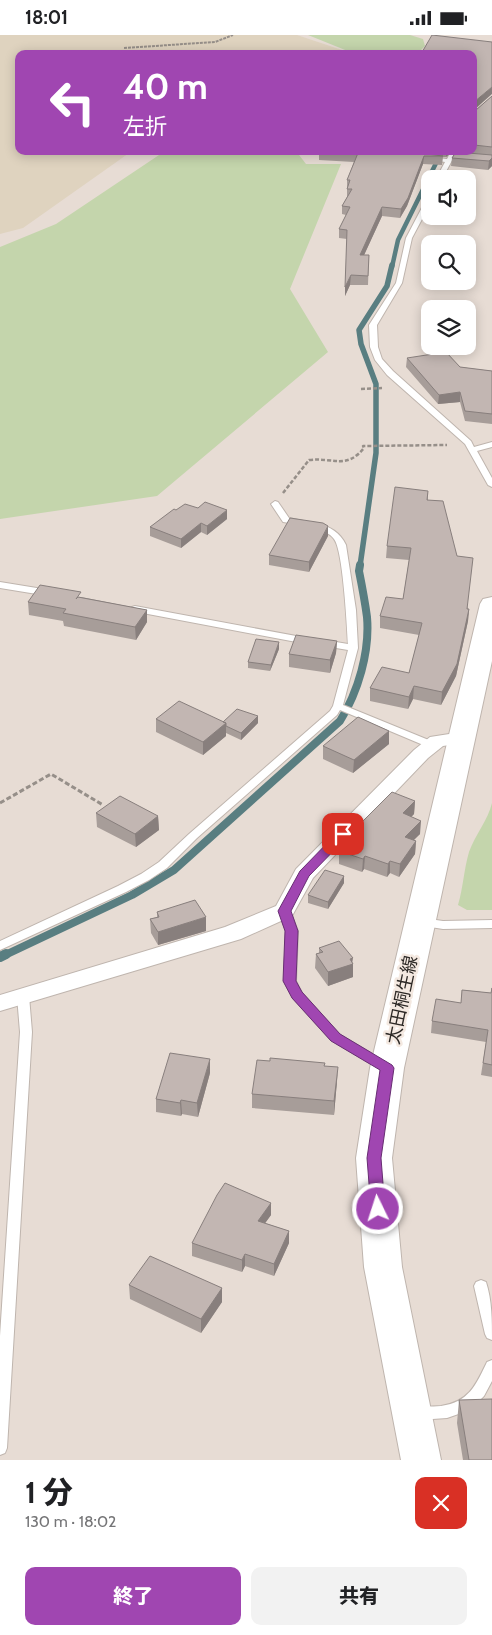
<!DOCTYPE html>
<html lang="ja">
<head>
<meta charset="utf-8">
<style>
  body { margin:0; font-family:Cabin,"Noto Sans JP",sans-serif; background:#f2f2f2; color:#202124; height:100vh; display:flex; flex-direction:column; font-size:19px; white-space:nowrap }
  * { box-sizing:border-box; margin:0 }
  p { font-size:16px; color:#757577 }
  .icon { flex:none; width:28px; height:28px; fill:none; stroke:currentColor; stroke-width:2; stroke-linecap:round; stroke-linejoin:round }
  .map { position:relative; height:1425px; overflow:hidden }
  .side { display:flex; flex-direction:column; background:#fff; flex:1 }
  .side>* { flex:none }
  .banner { position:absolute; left:15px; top:15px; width:462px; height:105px; border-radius:10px; box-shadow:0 2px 12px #0003; background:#a046b1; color:#fff; overflow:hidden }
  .tools { position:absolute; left:421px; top:135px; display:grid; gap:10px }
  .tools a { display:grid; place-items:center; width:55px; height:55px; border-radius:10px; background:#fff; box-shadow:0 2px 12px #0003; font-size:25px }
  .pin { position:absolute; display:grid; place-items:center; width:42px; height:42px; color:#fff; margin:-21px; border-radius:10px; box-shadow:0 2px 8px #0006 }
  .me { position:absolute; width:55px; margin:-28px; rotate:356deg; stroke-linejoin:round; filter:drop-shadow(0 0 4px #0008) }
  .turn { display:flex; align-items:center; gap:18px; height:105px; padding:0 25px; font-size:22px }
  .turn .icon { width:65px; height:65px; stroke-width:2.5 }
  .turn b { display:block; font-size:35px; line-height:42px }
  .round { display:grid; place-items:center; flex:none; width:52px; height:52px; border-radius:10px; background:#f2f2f2 }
  .head { display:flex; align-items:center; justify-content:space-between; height:85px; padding:0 25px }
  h1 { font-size:30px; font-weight:800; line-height:38px }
  .cta { display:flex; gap:10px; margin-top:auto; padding:10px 25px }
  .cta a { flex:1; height:58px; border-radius:10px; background:#a046b1; color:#fff; font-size:20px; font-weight:800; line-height:58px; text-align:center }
  .cta a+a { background:#f2f2f2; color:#202124 }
  .status { display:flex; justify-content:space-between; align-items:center; height:35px; padding:0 25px; background:#fff; direction:ltr }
  .status svg { height:14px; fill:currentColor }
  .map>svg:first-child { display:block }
</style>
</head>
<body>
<div class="status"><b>18:01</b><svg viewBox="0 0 49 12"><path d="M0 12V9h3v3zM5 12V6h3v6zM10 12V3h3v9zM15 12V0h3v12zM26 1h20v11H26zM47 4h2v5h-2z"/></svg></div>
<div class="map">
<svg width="492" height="1425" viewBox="0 0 492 1425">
  <rect width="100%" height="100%" fill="#e7dcd4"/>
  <!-- industrial -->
  <path fill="#dfd3bf" d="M0,0H297L354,19H19V116H132L23,193L0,199Z"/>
  <!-- green -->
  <path fill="#c4d5ac" d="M308,0H410L423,4L425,11L417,19H355Z
    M165,116H296L306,129H341L290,254L328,317L157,461L0,484V212L56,189Z
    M492,768V875H467L458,870C463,853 464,834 469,817C475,800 488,785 492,768Z"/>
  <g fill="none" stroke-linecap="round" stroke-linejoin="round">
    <!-- stream-far3 -->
    <path stroke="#597e81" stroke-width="4.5" d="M392,232L398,205L442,116"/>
    <!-- stream-far2 -->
    <path stroke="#597e81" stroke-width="5.5" d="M360,531L376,418V349L361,309L359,295L387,251L392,230"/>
    <!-- stream-far1 -->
    <path stroke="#597e81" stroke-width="8" d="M3,921L132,860L174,835L340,686C358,657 370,617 367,582C365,567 362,551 359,536L360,530"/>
    <!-- stream -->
    <path stroke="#597e81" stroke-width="10" d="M0,922L6,919"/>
    <!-- lane casing -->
    <g stroke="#bfb5ae" stroke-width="2">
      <path id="lane" d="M451,116H457L442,144H436L445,127L426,124L429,122L447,124Z
        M430,161V169L412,203L402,248L377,290L378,312L382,324L393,336L471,406L474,412L492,407V412L477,416L492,443V452L488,450L465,409L387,340L375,325L370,312L369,290L396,248L406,203L427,163Z
        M275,466L278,467L289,483L303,486V490L283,487L271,469Z
        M317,488C330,492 340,497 346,510L356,575L358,613L343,670L436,708L437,710L436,712H428L340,675L337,680L197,803L167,833L149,845L126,857L0,915V906L118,851L141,839L159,827L189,799L330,676L333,671L348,615L324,611L319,608L324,605L348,609C347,591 343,515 334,504C330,498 321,495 314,493L313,491Z
        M0,547L49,555L53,558L49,561L0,553Z
        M135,571L307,603L312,606L307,609L132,576L130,574L132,572Z
        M284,872L288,873L290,876L298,896L296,946L302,958L339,999L386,1027L388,1030L386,1033L382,1035L378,1033L331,1005L293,963L284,946L286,896L278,876L280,873Z
        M422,883L443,886L492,885V893L443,894L418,890L416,887L418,884Z
        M23,957L27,958L29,961L32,997L7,1413L5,1418L0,1420V1301L20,997L17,961L19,958Z
        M481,1245L486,1247C492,1265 492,1286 492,1305L487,1303L485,1299L474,1251L476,1247Z
        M492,1325V1346L484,1361L470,1375L447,1383L418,1385L413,1384L411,1379L413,1374C422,1371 431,1372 441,1371C469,1367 476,1350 487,1327Z"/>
    </g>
    <!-- street casing -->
    <g stroke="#bfb5ae" stroke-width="2">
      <path id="street" d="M462,697L469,699L472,703L469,707L443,711L428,723L313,843L292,881L241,904L0,976V960L225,892L276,871L296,834L414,715L430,702Z"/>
    </g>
    <!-- secondary casing -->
    <g stroke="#bfb5ae" stroke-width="2">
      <path id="secondary" d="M492,562V626L404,1033L392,1123L402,1232L441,1425H401L364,1232L356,1123L370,1033L480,569L483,564Z"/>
    </g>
    <!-- path-far2 -->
    <path stroke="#968f89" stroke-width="2" stroke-dasharray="3 1" stroke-linecap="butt" d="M124,13L215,7L233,0"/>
    <!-- path-far1 -->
    <path stroke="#968f89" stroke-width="2.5" stroke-dasharray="4 2" stroke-linecap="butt" d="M361,354L382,353
      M283,458L309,425C333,422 346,435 364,413L363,411L447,410"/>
    <!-- path -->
    <path stroke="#968f89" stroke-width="3" stroke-dasharray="5 2.5" stroke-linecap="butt" d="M0,768L51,739L103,770"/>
    <!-- lane -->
    <use href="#lane" fill="#fff" fill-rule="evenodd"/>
    <!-- street -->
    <use href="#street" fill="#fff" fill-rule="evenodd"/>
    <!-- secondary -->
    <use href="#secondary" fill="#fff" fill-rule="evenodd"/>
  </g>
  <!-- wall -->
  <path fill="#a79d99" d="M492,61V131L488,135L451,131L452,123L455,117H452L446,122H443L442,130L423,129L407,171L400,183L382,181L364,220H369L368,250H350L345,261L347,204L339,203V194L346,180L342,179V171L347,162V145L354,127L319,125V116H474V75H476Z
    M407,323L460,332L492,336V389L465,386L460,367L438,369L406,332Z
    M428,456V465L468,574H469L468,586L456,641L441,670L413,664L408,674L370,666V653L409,638L419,600L380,593V581L403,564L409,525L386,523L387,511Z
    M176,475L227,484L207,500L201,497L181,513L150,501V492Z
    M328,501L309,537L269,530V520Z
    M81,562L147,575V587L136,605L64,591L63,586L29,580L28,567Z
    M337,606L336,618L330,638L289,632V619Z
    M279,614L270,636L248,633V627Z
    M258,681V688L241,705L226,698V701L203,720L156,697V684L223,687Z
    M389,696V709L353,738L323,724V711Z
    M415,766L414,779L411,782L420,799L413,805L416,806L415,819L399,842L390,838L387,842L364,834L362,837L339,829V816Z
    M96,778L158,781L159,795L136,812L97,792Z
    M344,841V848L328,874L308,868V860Z
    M157,877L206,896L158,910L151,898L150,884L157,882Z
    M319,913L352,927L353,929V942L328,951L315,933L316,919L319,918Z
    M492,952V1042L481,1040L486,1007L431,998L432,986L461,968L462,955L491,958Z
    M325,1031L337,1046L334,1080L252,1073V1059Z
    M210,1038L198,1082L182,1079L181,1081L156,1077V1064Z
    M271,1168V1180L265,1188L289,1196V1208L274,1241L245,1231L242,1237L192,1221V1208Z
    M129,1250L222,1253V1267L201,1298L130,1264Z
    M459,1365L492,1425H463L457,1388Z"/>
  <!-- shaded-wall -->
  <path fill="#887f7d" d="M492,52V59L474,75V67Z
    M447,116H452L446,122Z
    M424,121L423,129L407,171L400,183L401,174Z
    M492,123V131L488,135L489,126Z
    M382,172V181L360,229V220Z
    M351,240L350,250L345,261V252Z
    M460,357V367L438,369L439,360Z
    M227,475V484L207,500V491Z
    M201,488V497L181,513V504Z
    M328,491V501L309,537V527Z
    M469,574L468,586L456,641L441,670L442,657L466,585Z
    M147,575V587L136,605L135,592Z
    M337,606L336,618L330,638V625Z
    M279,607V614L270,636L271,630Z
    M414,651L413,664L408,674L409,662Z
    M258,681V688L241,705V698Z
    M226,688V701L203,720V707Z
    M389,696V709L353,738L354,725Z
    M415,766L414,779L402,791L403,778Z
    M158,781L159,795L136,812L135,799Z
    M421,786L420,799L404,815L405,802Z
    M416,806L415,819L399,842L400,829Z
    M365,821L364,834L362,837L363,824Z
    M390,826V838L387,842L388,829Z
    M344,841V848L328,874V867Z
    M206,882V896L158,910V897Z
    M353,923L352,929H353V942L328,951V937Z
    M210,1024V1038L198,1082L197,1068Z
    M338,1032L337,1046L334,1080V1066Z
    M181,1065L182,1079L181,1081L180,1068Z
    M271,1168V1180L258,1198V1186Z
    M289,1196V1208L274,1241V1229Z
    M245,1219V1231L242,1237V1225Z
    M222,1253V1267L201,1298V1284Z"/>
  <!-- building -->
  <path fill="#c2b6b2" stroke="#887f7d" d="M432,0L492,7V52L474,67V19H421Z
    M492,61V112L474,110V75H476Z
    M319,116H402L443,121H424L408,163L401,174L382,172L360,220H369L368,241L351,240L345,252L347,195L339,194L350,172L342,171L352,154H347L350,145H347L358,118L319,117Z
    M456,117L492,120V123L489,126L452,123Z
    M446,317L460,332L492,336V379L465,376L460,357L439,360L407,323Z
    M395,452L428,456L427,465L443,466L457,521L473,523L467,574H469L457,629L442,657L414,651L409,662L370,653L382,632L409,638L422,588L380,581L386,562L403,564L411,513L387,511Z
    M205,467L227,475L207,491L201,488L181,504L150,492L174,474L176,475L185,469L198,473Z
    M290,483L323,488L328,491L309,527L269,520Z
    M40,550L81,557L76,564L78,562L147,575L135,592L63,578L66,574L28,567Z
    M296,600L337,606L330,625L289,619Z
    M256,604L279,607L271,630L248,627Z
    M179,666L226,688L203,707L156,684Z
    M237,674L258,681L241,698L226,691V688L223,687Z
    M358,682L389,696L354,725L323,711Z
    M392,757L415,766L403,778L421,786L405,802L416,806L400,829L390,826L388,829L365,821L363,824L339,816L358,791Z
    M120,761L158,781L135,799L96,778Z
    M325,835L344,841L328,867L308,860Z
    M195,865L206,882L158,897L150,884L159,882L157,877Z
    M339,906L353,923L350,924L353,929L328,937L316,919L323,917L319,913Z
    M492,953V1030L483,1028L488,995L432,986L436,964L461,968L462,955L491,958Z
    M170,1018L210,1024L197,1068L181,1065L180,1068L156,1064Z
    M270,1023L325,1028L324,1031L338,1032L334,1066L252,1059L257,1025L270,1026Z
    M225,1148L271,1168L258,1186L289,1196L274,1229L245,1219L242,1225L192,1208L217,1160Z
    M150,1221L222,1253L201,1284L129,1250Z
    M492,1364V1425H469L459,1365Z"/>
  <!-- route -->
  <path fill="#a046b1" stroke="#682e73" d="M343,795L347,796L349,799L347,802L309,841L291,876L298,896L296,946L302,957L340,999L392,1030L394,1033L381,1123L385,1174L383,1178L378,1180L373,1178L371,1174L367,1123L380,1035L331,1006L292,963L283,946L285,896L278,876L300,836L339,796Z"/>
  <g text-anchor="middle" stroke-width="5" stroke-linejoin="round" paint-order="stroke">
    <!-- street labels -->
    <g font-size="18" fill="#2c2825" stroke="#f4e9e1">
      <text transform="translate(402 965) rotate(-78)" y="6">太田桐生線</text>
    </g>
  </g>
</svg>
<div class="tools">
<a><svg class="icon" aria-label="sound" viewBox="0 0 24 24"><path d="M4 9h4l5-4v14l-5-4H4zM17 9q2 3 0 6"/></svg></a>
<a><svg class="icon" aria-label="search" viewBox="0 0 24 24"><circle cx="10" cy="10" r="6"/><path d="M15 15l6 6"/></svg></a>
<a><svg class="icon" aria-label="layers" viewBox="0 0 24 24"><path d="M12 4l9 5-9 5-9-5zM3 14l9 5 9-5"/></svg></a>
</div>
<div class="pin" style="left:343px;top:799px;background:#d93025"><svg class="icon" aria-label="arrive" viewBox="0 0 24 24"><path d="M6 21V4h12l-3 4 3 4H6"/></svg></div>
<svg class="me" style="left:378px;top:1174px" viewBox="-20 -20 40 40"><circle r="17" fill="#a046b1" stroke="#fff" stroke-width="3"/><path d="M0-11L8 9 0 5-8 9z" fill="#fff"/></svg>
<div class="banner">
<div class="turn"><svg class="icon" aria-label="left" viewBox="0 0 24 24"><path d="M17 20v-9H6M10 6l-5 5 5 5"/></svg><div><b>40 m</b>左折</div></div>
</div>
</div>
<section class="side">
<div class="head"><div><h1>1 分</h1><p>130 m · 18:02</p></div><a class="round" style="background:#d93025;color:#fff"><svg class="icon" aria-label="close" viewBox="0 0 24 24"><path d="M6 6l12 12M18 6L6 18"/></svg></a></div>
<div class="cta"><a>終了</a><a>共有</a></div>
</section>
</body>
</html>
